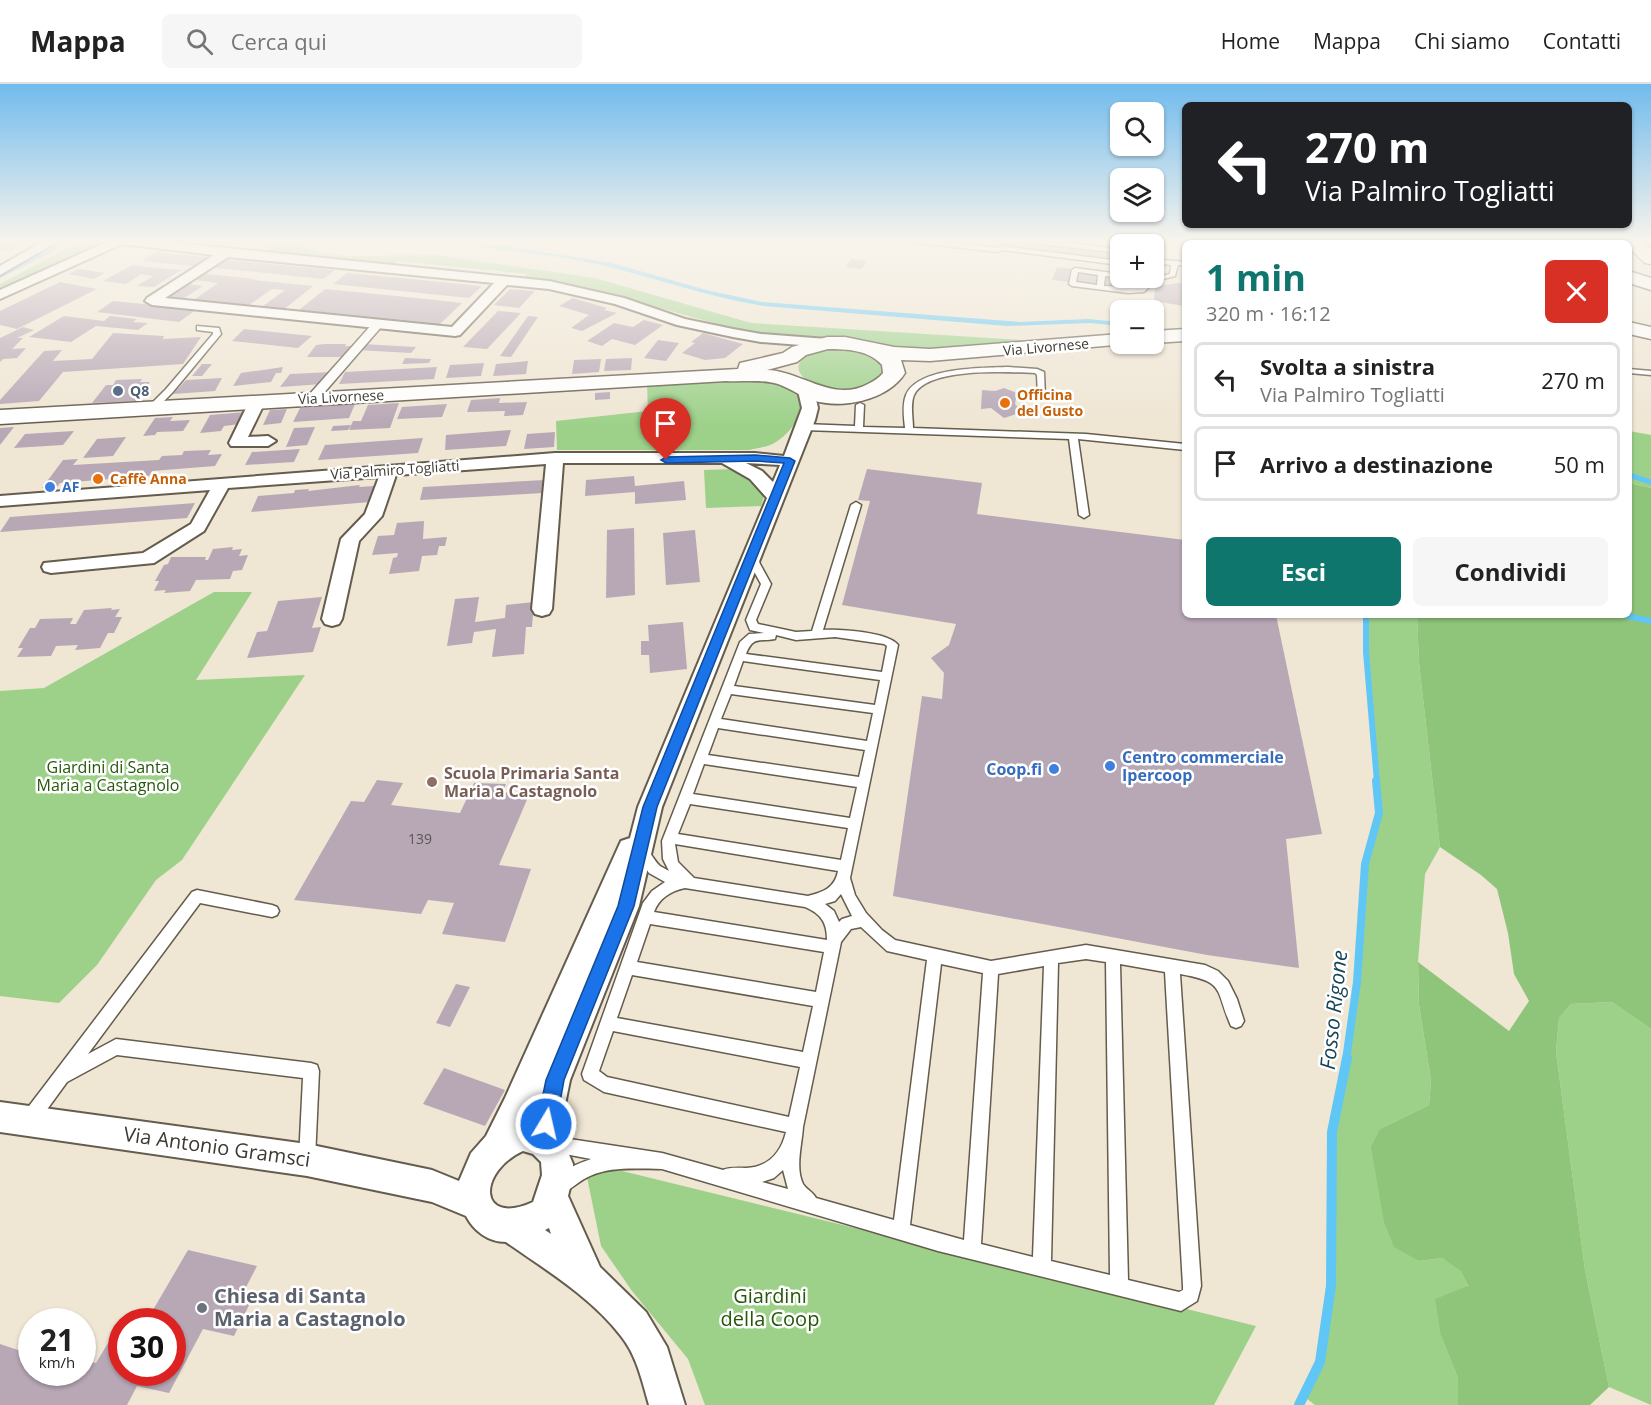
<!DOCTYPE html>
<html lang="it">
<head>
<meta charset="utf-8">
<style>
  body { margin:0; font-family:"Open Sans",sans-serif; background:#f6f6f6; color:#222; height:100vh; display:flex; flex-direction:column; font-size:22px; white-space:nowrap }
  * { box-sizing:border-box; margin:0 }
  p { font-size:20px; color:#767676 }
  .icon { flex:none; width:33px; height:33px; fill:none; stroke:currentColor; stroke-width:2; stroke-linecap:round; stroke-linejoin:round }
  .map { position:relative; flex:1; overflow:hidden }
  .drawer { position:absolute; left:1182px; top:156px; width:450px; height:378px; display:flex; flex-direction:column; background:#fff; border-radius:9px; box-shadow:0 2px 4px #0004 }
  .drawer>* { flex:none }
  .hud { position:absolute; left:1182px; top:18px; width:450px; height:126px; border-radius:9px; box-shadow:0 2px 4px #0004; background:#202124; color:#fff; overflow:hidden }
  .buttons { position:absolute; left:1110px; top:18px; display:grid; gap:12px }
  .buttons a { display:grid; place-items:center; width:54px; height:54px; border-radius:9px; background:#fff; box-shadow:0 2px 4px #0004; font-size:30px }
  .speed { position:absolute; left:18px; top:1224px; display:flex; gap:12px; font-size:30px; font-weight:700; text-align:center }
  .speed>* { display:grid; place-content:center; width:78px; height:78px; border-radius:50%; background:#fff; box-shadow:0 2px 4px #0004; line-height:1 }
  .speed small { font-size:15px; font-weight:400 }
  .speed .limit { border:9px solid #d22; background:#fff; color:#111 }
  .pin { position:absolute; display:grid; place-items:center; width:51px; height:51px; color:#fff; margin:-62px -26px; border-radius:50% 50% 50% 0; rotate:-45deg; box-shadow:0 0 6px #0007 }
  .pin .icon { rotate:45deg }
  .me { position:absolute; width:66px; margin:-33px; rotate:9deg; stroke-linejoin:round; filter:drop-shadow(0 0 4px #0008) }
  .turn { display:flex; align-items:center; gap:21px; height:126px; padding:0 24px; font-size:27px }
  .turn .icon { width:78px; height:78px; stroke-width:2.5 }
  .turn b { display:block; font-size:42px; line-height:51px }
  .round { display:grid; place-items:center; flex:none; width:63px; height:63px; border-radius:9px; background:#f6f6f6 }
  .summary { display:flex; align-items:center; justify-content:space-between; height:102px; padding:0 24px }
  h1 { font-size:36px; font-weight:700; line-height:45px; color:#0f766e }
  .button { display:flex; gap:12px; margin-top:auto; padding:12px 24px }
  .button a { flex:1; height:69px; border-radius:9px; background:#0f766e; color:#fff; font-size:24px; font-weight:700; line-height:69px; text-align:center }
  .button a+a { background:#f6f6f6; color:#222 }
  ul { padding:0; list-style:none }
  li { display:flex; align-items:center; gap:18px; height:75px; margin:0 12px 9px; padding:0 12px; border:3px solid #e0e0e0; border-radius:9px }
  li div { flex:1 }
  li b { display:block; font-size:22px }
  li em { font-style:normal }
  header { display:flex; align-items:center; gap:36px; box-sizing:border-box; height:84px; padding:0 30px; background:#fff; border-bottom:2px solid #e0e0e0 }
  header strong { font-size:28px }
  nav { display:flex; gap:33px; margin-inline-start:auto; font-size:21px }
  .search { width:420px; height:54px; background:#f6f6f6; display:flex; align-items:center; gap:15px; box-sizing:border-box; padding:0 21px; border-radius:9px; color:#767676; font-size:22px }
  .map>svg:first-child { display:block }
</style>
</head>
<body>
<header>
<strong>Mappa</strong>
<div class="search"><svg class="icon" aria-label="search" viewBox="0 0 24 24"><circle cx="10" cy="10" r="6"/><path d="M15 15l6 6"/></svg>Cerca qui</div>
<nav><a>Home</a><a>Mappa</a><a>Chi siamo</a><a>Contatti</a></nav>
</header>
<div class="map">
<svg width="1651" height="1321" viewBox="0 0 1651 1321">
  <rect width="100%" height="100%" fill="#efe6d4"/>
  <!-- green -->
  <path fill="#9dd18a" d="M83,156H115L0,210V200Z
    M195,156H280L320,169L348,172L436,171L595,194L751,239L1036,257L915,266L781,253L731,244L586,203L521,195L527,190L398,177L394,181L264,169L270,164Z
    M830,264C847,265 882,265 882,288C853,333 746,283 830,264Z
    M743,294C755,295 770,294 781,298C814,310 799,344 776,358C769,363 757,364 749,366H557L556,337L648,327L647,300Z
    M1629,347L1651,351V404L1629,399Z
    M736,385L749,390L765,409L761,422L706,424L704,386Z
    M214,508H252L196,596L305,591L182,776L156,796L97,881L59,919L0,912V607L44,604Z
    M1366,531H1417L1419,579L1440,763L1425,790L1418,878L1419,921L1431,996L1429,1021L1380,1045L1419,1177L1442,1174L1461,1186L1468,1203L1441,1252L1458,1294V1321H1315L1302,1311L1320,1278L1331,1202L1332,1048L1348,968L1357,898L1365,780L1379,729L1366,568Z
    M1612,918L1651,945V1321L1609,1303L1585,1186L1556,968L1559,934L1571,920Z
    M614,1085L1256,1242L1214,1321H705L688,1275L632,1207L601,1162L587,1093Z"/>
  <!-- forest -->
  <path fill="#8fc57b" d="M1629,399L1651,404V945L1612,918L1571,920L1559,934L1556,968L1585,1186L1609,1303L1590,1321H1458V1294L1441,1252L1435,1215L1468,1202L1461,1187L1442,1174L1419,1177L1394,1163L1384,1138L1371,1063L1380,1045L1429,1021L1431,996L1419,921L1418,878L1509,947L1529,917L1514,890L1508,849L1497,805L1481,791L1440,763L1419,579L1417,531H1629Z"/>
  <!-- water -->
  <path fill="#60c6f5" d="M330,156H434L484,159L612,179L706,206L762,218L1020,238L1088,235L1120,238V242L1090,239L1007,242L764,222C707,213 653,193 597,180C557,171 515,168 475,162C427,155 378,165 330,156Z"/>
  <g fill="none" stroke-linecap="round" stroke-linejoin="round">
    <!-- stream-far4 -->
    <path stroke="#60c6f5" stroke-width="4" d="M0,192L71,156"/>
    <!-- stream-far3 -->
    <path stroke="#60c6f5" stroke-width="5" d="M1629,391L1651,398"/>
    <!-- stream-far2 -->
    <path stroke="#60c6f5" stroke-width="6" d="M1366,531V568L1377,698
      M1623,531L1651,537"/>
    <!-- stream-far1 -->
    <path stroke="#60c6f5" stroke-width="8" d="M1346,976L1357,898L1365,780L1379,729L1376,697"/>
    <!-- stream -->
    <path stroke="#60c6f5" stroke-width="10" d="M1299,1321L1320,1278L1331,1202L1332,1048L1347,974"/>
  </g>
  <!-- building -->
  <path fill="#b8a8b6" d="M0,156H31L12,167L0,166Z
    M999,156L1120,171V177L996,160Z
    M156,168L208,173L194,182L142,177Z
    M220,175L335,186L323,195L207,183Z
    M851,175L866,177L862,185L846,183Z
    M132,181L148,183L181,186L154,203L137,202L153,192L141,190L126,200L103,197Z
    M1057,183L1117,190L1113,203L1052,196Z
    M79,185L105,189L94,195L68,190Z
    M198,189L255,195L253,196L313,202L282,227L259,225L285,206L272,205L246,223L191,218L218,199L188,195Z
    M347,189L411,195L482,202L469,214L333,200Z
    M60,198L97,205L17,245L0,241V227Z
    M180,199L203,202L181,216L159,213Z
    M1177,199H1185L1184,222L1154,217L1155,203Z
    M325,205L427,215L462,219L439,241L299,226Z
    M510,205L535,207L519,224L494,221Z
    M573,214L607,224L604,226L617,229L582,247L571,244L589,231L559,222Z
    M113,217L175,223L196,226L179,238L97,228Z
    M498,227L521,229L487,265L463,263Z
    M64,232L104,237L110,232L137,235L133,238L148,239L138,246L96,242L71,258L29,253Z
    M528,232L538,233L511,273L500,272Z
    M644,236L663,241L635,261L612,255L602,262L587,257L614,239L633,243Z
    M23,243L34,246L17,254H23L12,265L26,264L17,274L3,275L0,278V254Z
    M244,245L312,252L298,264L232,257Z
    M113,249L164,252L163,255L201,253L183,280L63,288L39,317L0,320V316L44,267L62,266L53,277L92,275Z
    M703,249L743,260L725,274L705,276L682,269L695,259L691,258Z
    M658,256L679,259L666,277L644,274Z
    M325,260H346L345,262H352L349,265H352L346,273H307L316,261Z
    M363,260L397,262L416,263L411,269L357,266Z
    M405,274L431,275L429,279L402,280Z
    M632,274L631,286L604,287L606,275Z
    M601,275L599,288L572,290L574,276Z
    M528,277L526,290L493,292L496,280Z
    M484,279L481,292L446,294L450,281Z
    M202,280H212L202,292H192Z
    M283,283L281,289H276L271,298L233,302L241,289Z
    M437,283L434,295L339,300L345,288Z
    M331,288L322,300L280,303L290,290Z
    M222,294L215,307L173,310L186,296Z
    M142,295L140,298H150L136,317L92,319L106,301H113L116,296Z
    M1004,304L1017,309L1015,320L1023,328L1004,334L991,324L981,325L982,306L995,307Z
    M610,308V315L595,316V309Z
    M500,314L499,319L527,318L523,331L504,332L505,327L467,328L471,316Z
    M399,319L390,344L349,346L353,337H361L368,321Z
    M355,320L349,334L293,338L300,324Z
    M447,320L442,333L397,335L402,323Z
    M287,325L281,339L263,341L270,326Z
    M246,328L240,340L224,342L221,347L200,349L210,331Z
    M173,333L170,337L190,336L183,347L157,348L155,351L143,352L155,334Z
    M351,341L348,346L331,347L333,342Z
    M14,343L0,361V344Z
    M315,343L307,361L286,363L294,344Z
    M511,346L506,362L445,366L446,351Z
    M74,347L63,361L14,364L25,350Z
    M555,348L554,363L524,365L527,350Z
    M126,353L113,372L83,374L97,355Z
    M423,354L418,369L318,376L325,361Z
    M300,365L294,378L245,381L252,368Z
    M211,366L208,371L222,370L215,382L152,387L149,392L60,399L57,403L42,404L63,376L78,375L73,381L159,376L162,372L182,371L184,367Z
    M867,385L982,399L977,430L1185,456V531H1276L1322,750L1286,755L1299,884L1207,871L893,812L922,612L942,615L944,589L931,574L949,561L956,540L842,521L870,417L858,416Z
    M634,392L635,402L684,397L686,416L635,420V408L585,412L586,396Z
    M544,396L543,409L420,416L423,403Z
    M360,401L359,403L375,402L370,418L251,428L258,412L294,409L295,406L309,405L308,407Z
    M195,419L187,434L0,448L10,433Z
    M424,437L423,455L447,453L445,462H439L437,471L422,472L419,487L389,490L393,474L397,473L398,469L372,471L378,452L394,451L397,439Z
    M634,444L635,511L606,514L607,446Z
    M695,446L700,498L666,501L663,449Z
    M233,463L232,466L242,465L239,472L248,471L242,486L233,487L230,495L196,496L190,507L164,509L166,506L154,507L159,497H155L164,481L168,480L171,473H206L205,476H208L213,465Z
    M322,513L312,544L321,543L313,568L247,574L257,548L267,547L278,517Z
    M479,513L475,538L505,534L506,521L534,518L532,543H526L524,570L492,573L496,545L474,548L472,559L447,562L455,515Z
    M112,524L111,526L120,525L115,533H122L114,549H108L100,564L75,566L78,561L56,562L51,572L17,573L23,564H18L30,544H35L40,535L73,534L70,540H76L84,526Z
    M683,538L687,585L650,589L649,571H641V557H649L648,541Z
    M377,696L403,699L391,721L460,729L474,699L506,700L503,708L529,711L499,781L531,785L505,858L442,850L454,819L428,816L421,830L294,816L351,717L364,718Z
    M456,900L470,903L450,943L436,939Z
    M444,984L505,1006L485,1042L423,1020Z
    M188,1166L257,1182L241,1213L252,1215L234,1252L203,1245L169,1309L137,1302L127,1321H0V1260L24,1268L32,1266V1288H82V1266H91L85,1277L96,1279L114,1249L122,1251V1288H172V1238H146Z"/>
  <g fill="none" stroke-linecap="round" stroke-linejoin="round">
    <!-- service casing -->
    <g stroke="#645c4d" stroke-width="3">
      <path id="service" d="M907,156H926L997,164L1001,162L1120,177V181L1002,166L998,168L910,158Z
        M1021,156H1040L1120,165V169L1024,158Z
        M1154,175L1185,178V182L1178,181L1175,192L1155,197L1144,208L1128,209L1072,202L1069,200L1072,186L1075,184L1120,190L1122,194H1120L1105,192L1104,202L1142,204L1146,197L1134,195L1133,194H1153L1170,190L1171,181L1154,179ZM1078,188L1098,191L1097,201L1076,198Z
        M197,242L219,244L221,250L172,309L155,326H149V322L166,305L213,250V248L197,246Z
        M1008,283L1037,285L1044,288L1045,314L1038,312L1037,291L1035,289C1008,288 927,283 914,311C910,321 913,334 913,344L1086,350L1185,360V366L1078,355L1089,431L1084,434L1079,431L1069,355L804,346L800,343L804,340L855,342L856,321L860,319L864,321L863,343L905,344C904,334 902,321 906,311C918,283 982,284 1008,283Z
        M1629,285L1651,287V291L1629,289Z
        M856,418L861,421L823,546C840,545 888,548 898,561L850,794L855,811L866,829L882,846L895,856L991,877L1086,861L1205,881L1218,887L1228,897L1237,915L1244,937L1241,942L1236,944L1231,942C1215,905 1226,898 1180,890L1201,1202L1197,1217L1181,1227L938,1167L662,1085C639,1085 612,1082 590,1092C580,1096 572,1105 562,1109L556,1107L554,1101C560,1086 577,1080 591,1075L544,1066L542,1060L544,1054L550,1052L662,1069L723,1086C730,1083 738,1084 746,1084C768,1083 781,1069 786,1048L604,1008L584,996L582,990L643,819L652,807L665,798L649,789L634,767L636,763C649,760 651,774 660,782C663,784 666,785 669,787L663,775L662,757L740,558L749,550L764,549L750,546L746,536L761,500L750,480L747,469L752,466L755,467L760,480L771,500L756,536L758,540L796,548L812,547L851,421ZM776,551L796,556L835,553L884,560L887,562L882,588L746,570C753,552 759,558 775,555ZM743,577L880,596L875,621L734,602ZM731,610L873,629L867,657L721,635ZM718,644L865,666L859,693L708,671ZM704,680L857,703L850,734L693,710ZM690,720L848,744L841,776L678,750ZM675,760L838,787C835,804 823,808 808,812L694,794L678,778ZM685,804L805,823C821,830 827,838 827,856L654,828C659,814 671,807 685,804ZM841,810L852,832L842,835L839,838L834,827L825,820L835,817ZM650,840L824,868L816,908L637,878ZM861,843L887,867L927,876L894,1136L816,1114C813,1108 807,1106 803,1100C795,1084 802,1060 803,1043L841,858L851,845ZM1086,875L1106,878L1110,1191L1051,1177L1058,879ZM941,880L983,889L964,1156L910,1141ZM1120,880L1165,888L1183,1202V1206L1179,1208L1128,1196ZM1044,882L1033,1173L981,1160L998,890ZM632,891L813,922L803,968L617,934ZM613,947L800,983L789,1033L607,993L599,987ZM783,1086L788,1105L762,1098L774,1094Z
        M197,806L272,821L277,823L279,827L277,831L272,833L200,819L88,970L116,955L311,979L317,981L319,987L315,1075L313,1081L307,1083L301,1081L299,1075L303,994L117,971L67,998L35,1042L29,1044L23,1042L21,1036L23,1030L192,808Z"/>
    </g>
    <!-- pedestrian casing -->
    <g stroke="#645c4d" stroke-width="3">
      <path id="pedestrian" d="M378,237L382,238V242L316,318H308V312L374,238Z"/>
    </g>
    <!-- minor casing -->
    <g stroke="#645c4d" stroke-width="4">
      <path id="minor" d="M46,156H60L0,191V182Z
        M111,156H148L549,197L624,214L685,235L733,245L761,250L827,255L834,259L827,263L761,258L733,253L677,241L615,220L549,205L507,201L460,251L455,252L152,221L145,217L147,214L214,171L122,160L0,215V206ZM228,173L494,199L452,243L165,214Z
        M1209,156H1221V159H1209Z
        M1333,156H1349C1346,161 1336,161 1333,156Z
        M806,302L814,307L818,324L815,336L662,723L639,822L570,996L561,1040L562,1054L573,1080V1091L568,1112L600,1183L646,1228L667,1263L685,1321H649C642,1297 637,1272 621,1252C591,1213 546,1186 506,1158C488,1158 474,1147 466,1132L432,1118L307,1092L0,1048V1018L307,1060L432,1086L459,1097L471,1069L486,1052L505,1014L621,757L630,754L638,723L767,414L750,395L722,379H563L552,525L549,530L542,532L535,530L532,525L546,380L396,391L382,432L359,457L342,535L339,540L332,542L325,540L322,535L341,455L365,430L379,393L228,404L204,447L154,479L51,489L44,487L42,483L44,479L143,469L191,440L210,406L0,422V412L555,369H755L784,372L802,324L798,307ZM746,379L780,381L773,398L762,387ZM537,1012L531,1039L525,1037L526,1035ZM523,1067L533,1070L541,1078L542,1091L533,1118C478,1143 477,1088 523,1067ZM549,1144L551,1150L545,1146Z
        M257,313L265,318L248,353L268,352L276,357L268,362H231L229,359L249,318Z"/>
    </g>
    <!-- primary casing -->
    <g stroke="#645c4d" stroke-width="3">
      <path id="primary" d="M1185,245V257L1154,259V247Z
        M1120,250V260H1127L930,277L901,276L905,289C888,316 842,326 812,316C800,312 790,304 778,300C763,295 742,298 726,297L0,340V326L738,285L740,279L783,269L792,263L827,253H845L894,263L930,265ZM828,265C847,265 869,266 882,281L883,289C879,294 874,297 868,300C833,319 801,287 767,286L797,278L806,271Z"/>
    </g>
    <!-- trunk casing -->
    <g stroke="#645c4d" stroke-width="3">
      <path id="trunk" d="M1622,156H1641L1651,165V180L1645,179L1629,164V159H1624Z
        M1629,187L1651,194V206L1629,199Z
        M1629,238L1651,243V255L1629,250Z"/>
    </g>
    <!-- service -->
    <use href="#service" fill="#fff" fill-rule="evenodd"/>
    <!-- pedestrian -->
    <use href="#pedestrian" fill="#fff" fill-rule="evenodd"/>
    <!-- minor -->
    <use href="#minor" fill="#fff" fill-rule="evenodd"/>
    <!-- primary -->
    <use href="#primary" fill="#fff" fill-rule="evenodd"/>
    <!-- trunk -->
    <use href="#trunk" fill="#fff" fill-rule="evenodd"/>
  </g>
  <!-- sky -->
  <linearGradient id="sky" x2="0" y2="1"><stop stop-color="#71bbed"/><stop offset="0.46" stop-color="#f8f4ec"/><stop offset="1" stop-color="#f8f4ec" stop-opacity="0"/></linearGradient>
  <rect width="1651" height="341" fill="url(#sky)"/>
  <!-- route -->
  <path fill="#1a73e8" stroke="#114b97" stroke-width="1.5" d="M755,371L790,374L795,377L657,723L634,822L564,996L556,1040L553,1046L546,1049L540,1046L537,1040L546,996L618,822L643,723L784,379L755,377L666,379L661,376L666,373Z"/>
  <!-- markers -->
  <circle fill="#5c6f8a" stroke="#fff" stroke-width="2" cx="118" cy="307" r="6"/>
  <g fill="#e8710a" stroke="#fff" stroke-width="2">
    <circle cx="1005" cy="319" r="6"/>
    <circle cx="98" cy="395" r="6"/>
  </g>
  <g fill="#3f7fe0" stroke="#fff" stroke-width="2">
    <circle cx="50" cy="403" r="6"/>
    <circle cx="1110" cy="682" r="6"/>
    <circle cx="1054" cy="685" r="6"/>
  </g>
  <circle fill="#8d6e63" stroke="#fff" stroke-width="2" cx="432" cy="698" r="6"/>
  <circle fill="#6b7280" stroke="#fff" stroke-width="2" cx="202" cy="1224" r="6"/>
  <g text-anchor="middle" stroke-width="5" stroke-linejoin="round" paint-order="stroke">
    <!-- far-street labels -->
    <g font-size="14" fill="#3d3932" stroke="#fff">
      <text transform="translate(1046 263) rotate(-5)" y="5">Via Livornese</text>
      <text transform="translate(341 313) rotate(-3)" y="5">Via Livornese</text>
      <text transform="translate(395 386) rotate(-4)" y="5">Via Palmiro Togliatti</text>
    </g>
    <!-- far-service labels -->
    <g font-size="14" font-weight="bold" fill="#4e5e75" stroke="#fff" text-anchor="start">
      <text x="130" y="312">Q8</text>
    </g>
    <!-- far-food labels -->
    <g font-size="14" font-weight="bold" fill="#c56008" stroke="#fff" text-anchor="start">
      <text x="1017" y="316">Officina<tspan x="1017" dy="16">del Gusto</tspan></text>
      <text x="110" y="400">Caffè Anna</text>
    </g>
    <!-- far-shop labels -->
    <g font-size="14" font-weight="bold" fill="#366cbe" stroke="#fff" text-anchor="start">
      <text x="62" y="408">AF</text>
    </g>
    <!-- number labels -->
    <g font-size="14" fill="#5c5553">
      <text x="420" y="760">139</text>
    </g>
    <!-- shop labels -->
    <g font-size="16" font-weight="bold" fill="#366cbe" stroke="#fff" text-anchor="start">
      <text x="1122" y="679">Centro commerciale<tspan x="1122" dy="18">Ipercoop</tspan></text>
      <text x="1042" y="691" text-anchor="end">Coop.fi</text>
    </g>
    <!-- park labels -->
    <g font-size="16" fill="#26570b" stroke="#fff">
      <text x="108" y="689">Giardini di Santa<tspan x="108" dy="18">Maria a Castagnolo</tspan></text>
    </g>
    <!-- education labels -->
    <g font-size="16" font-weight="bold" fill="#785e54" stroke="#fff" text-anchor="start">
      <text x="444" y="695">Scuola Primaria Santa<tspan x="444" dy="18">Maria a Castagnolo</tspan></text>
    </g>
    <!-- near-street labels -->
    <g font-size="20" fill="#3d3932" stroke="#fff">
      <text transform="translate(217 1063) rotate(8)" y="7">Via Antonio Gramsci</text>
    </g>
    <!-- near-worship labels -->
    <g font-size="20" font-weight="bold" fill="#5b616d" stroke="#fff" text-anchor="start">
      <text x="214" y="1219">Chiesa di Santa<tspan x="214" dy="23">Maria a Castagnolo</tspan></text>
    </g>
    <!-- near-park labels -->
    <g font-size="20" fill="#26570b" stroke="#fff">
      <text x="770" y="1219">Giardini<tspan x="770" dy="23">della Coop</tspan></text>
    </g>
    <!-- near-water labels -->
    <g font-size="21" font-style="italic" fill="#184457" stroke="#fff">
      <text transform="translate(1334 926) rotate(-84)" y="7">Fosso Rigone</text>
    </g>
  </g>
</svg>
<div class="buttons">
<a><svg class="icon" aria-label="search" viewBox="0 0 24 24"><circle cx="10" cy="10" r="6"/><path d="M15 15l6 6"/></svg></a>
<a><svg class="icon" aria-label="layers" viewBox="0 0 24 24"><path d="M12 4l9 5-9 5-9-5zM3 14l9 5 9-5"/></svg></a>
<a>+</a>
<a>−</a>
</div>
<div class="speed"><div>21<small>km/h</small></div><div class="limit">30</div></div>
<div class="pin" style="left:666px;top:376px;background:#d93025"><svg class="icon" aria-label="arrive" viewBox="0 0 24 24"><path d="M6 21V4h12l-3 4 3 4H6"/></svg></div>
<svg class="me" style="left:546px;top:1040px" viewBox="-20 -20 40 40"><circle r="17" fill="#1a73e8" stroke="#fff" stroke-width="3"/><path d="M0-11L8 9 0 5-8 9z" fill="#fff"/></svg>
<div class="hud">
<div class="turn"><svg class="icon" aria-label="left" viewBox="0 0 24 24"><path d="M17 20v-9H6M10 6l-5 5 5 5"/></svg><div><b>270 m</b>Via Palmiro Togliatti</div></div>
</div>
<section class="drawer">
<div class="summary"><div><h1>1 min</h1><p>320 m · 16:12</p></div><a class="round" style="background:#d93025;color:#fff"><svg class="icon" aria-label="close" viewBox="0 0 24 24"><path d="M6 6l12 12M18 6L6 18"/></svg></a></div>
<ul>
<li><svg class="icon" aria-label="left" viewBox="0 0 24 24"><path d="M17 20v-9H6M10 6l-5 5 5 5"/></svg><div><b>Svolta a sinistra</b><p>Via Palmiro Togliatti</p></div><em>270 m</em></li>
<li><svg class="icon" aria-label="arrive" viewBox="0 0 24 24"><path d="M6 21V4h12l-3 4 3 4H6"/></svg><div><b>Arrivo a destinazione</b></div><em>50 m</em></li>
</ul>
<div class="button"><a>Esci</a><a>Condividi</a></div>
</section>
</div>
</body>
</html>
